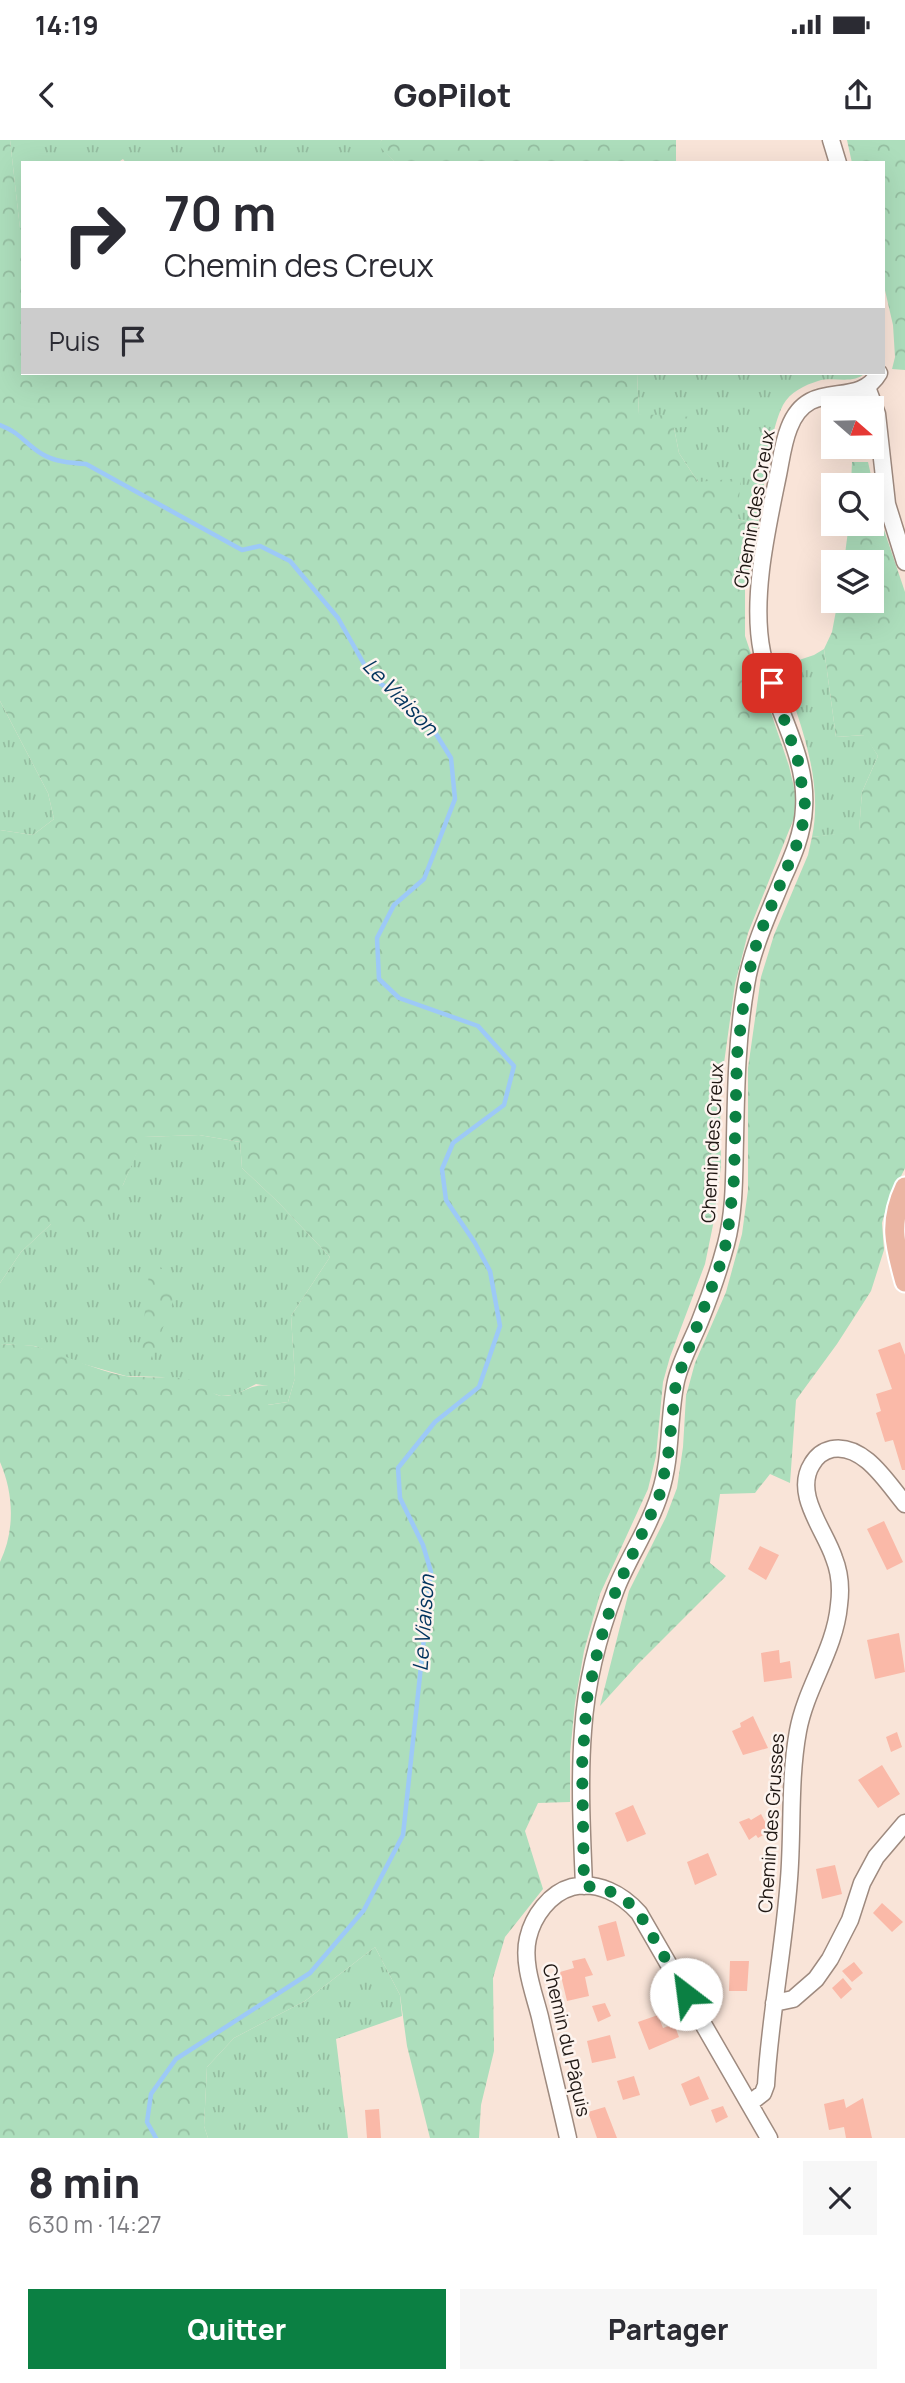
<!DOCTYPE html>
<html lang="fr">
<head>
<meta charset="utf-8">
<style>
  body { margin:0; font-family:Manrope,sans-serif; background:#f7f7f7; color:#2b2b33; height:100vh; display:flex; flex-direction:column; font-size:26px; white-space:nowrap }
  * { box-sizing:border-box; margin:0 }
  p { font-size:23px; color:#7c7c81 }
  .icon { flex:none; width:38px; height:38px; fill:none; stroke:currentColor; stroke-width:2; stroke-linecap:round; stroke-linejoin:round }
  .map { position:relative; height:1998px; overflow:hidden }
  .details { display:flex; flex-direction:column; background:#fff; flex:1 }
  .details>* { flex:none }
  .hud { position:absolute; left:21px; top:21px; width:864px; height:214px; border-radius:0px; box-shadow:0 7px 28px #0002; background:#fff; color:#2b2b33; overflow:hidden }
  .needle { width:46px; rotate:110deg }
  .controls { position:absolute; left:821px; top:256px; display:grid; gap:14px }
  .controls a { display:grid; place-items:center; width:63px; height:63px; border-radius:0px; background:#fff; box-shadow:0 7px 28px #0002; font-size:35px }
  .pin { position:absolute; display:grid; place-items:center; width:60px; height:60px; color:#fff; margin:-30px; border-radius:14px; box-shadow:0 4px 10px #0006 }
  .me { position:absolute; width:77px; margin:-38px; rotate:330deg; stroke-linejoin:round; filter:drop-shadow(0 0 5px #0008) }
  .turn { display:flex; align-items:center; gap:24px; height:147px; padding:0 28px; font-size:32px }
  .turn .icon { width:91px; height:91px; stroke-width:2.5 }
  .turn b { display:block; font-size:49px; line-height:60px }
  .then { display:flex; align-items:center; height:66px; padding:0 28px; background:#0003; gap:14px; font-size:26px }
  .round { display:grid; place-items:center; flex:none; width:74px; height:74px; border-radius:0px; background:#f7f7f7 }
  .headline { display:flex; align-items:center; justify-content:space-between; height:119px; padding:0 28px }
  h1 { font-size:42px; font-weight:800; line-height:52px }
  .action { display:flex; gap:14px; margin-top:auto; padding:14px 28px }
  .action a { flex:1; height:80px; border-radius:0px; background:#0b8043; color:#fff; font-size:28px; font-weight:800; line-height:80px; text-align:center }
  .action a+a { background:#f7f7f7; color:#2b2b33 }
  .status { display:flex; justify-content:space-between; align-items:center; height:49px; padding:0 35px; background:#fff; direction:ltr }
  .status svg { height:19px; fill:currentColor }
  header { display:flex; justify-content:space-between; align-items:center; height:91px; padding:0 28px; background:#fff; font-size:32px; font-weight:800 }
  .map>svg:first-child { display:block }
</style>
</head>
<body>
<div class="status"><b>14:19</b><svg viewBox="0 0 49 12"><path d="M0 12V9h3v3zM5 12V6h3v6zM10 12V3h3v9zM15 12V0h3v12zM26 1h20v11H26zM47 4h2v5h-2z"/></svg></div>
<header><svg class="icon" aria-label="back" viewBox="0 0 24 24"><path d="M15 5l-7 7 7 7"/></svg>GoPilot<svg class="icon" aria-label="share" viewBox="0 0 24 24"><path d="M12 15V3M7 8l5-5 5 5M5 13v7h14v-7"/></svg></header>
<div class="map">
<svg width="905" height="1998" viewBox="0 0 905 1998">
  <defs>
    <pattern id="grass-tufts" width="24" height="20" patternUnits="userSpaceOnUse" patternTransform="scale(1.75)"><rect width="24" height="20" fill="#addebc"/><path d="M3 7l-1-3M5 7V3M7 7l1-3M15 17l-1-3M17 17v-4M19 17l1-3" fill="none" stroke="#95bea1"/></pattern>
    <pattern id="forest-crowns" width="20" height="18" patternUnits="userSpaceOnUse" patternTransform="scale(1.75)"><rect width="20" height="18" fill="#addebc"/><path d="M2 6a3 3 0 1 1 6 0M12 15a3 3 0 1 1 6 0" fill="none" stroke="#95bea1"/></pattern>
  </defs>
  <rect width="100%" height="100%" fill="#f9e4d8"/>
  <!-- grass -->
  <path fill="url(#grass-tufts)" d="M10,0H382L379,5L396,23H126L123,19L117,23H23V87L20,89Z
    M637,233H865C853,245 834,236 818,241C805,245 790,252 783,265C769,292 764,352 758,384L737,379L698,342L679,313L674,288L639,274Z
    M824,509L836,597L865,595L878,616L862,652L859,692L812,697C824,638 799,581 781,526L814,515Z
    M0,561L48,653L54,679L33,695L0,690Z
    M199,995L240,1002L242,1028L278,1062L330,1117L291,1176L295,1238L288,1262L267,1265L268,1246L256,1244L235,1255L221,1256L162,1237L126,1236L76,1222L35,1206L0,1204V1143L21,1112L51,1084L123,1045L143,997Z
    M375,1807L400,1855L402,1876L336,1899L348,1998H208L204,1986L207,1927L234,1898L305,1861Z"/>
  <!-- forest -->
  <path fill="url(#forest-crowns)" d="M0,0H10L20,88L23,87V233H637L639,274L693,277L692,286L674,288L679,313L698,342L741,338L737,379L758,384L745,449V496L789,626L796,656L794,678L748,793L735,844L720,952L721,1026L713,1085L705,1124L670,1217L663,1242L656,1316L648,1349L600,1454L584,1511L575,1563L570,1614V1662L538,1663L525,1691L543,1749L505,1797L493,1838L494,1911L481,1965L479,1998H430L407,1906L400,1855L375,1807L305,1861L234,1898L207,1927L204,1986L208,1998H0V1422C15,1391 14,1354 0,1322V1204C12,1205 26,1204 38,1207C67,1216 95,1230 125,1236C145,1239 182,1234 200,1243C209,1247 211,1255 222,1256C241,1257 248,1243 268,1246V1265L288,1262L295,1238L291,1176L330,1117L278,1062L242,1028L240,1002L199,995L144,997L123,1045L89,1091L51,1084L21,1112L0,1143V690L33,695L54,679L48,653L0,561Z
    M382,0H676V23H396L378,5Z
    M847,0H905V230L892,229L895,217L893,185L884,146V23H852Z
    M852,322H868L882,384L905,452V1028L887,1065L882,1083L884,1110L871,1151L837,1204L796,1260L790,1343L770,1334L755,1353L720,1354L710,1423L726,1436L639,1523L600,1566L629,1451L666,1377L677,1348L683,1307L686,1256L695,1223L726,1152L742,1094L748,1050V928L761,837L774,795L808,715L812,697L859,691L862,652L878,616L864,595L836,597L824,509L832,492L838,460H872V422H844L849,383H872V345H851Z
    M160,1127L174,1134L176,1154L150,1221L140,1218L149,1133Z"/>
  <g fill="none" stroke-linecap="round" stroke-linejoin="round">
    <!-- stream -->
    <path stroke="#9dc9f7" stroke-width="4.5" d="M0,285C21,293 25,304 42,314C55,322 71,323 86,324L242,410L260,406L290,421L338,478L364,524L381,544L413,565L428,581L451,618L455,659L424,739L394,765L377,798L379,839L399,858L478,886L514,926L504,965L453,1003L442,1029L446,1060L475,1103L490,1131L500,1186L479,1247L435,1282L398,1328L400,1358L423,1405L431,1432L403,1695L364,1770L310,1833L176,1919L151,1954L147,1982L156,1998"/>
  </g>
  <!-- building -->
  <path fill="#fab9a8" d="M900,1202L905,1215V1330H902L893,1300L885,1302L876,1273L881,1271L876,1254L892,1249L878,1210Z
    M884,1381L903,1422L887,1430L867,1389Z
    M760,1406L779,1415L766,1440L748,1429Z
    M899,1493L905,1532L875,1539L867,1500Z
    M779,1510L780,1523L790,1521L792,1538L764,1542L761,1513Z
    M753,1576L768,1608L743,1615L732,1591L741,1587L740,1583Z
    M897,1592L902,1607L891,1612L886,1597Z
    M882,1625L900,1654L878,1668L858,1640Z
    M633,1665L646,1694L627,1702L615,1673Z
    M761,1674L770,1691L758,1698L756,1695L749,1700L739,1682L749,1678L751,1680Z
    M708,1713L717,1735L695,1745L687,1722Z
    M835,1725L842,1754L822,1759L816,1729Z
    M882,1763L903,1782L892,1792L873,1773Z
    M616,1781L625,1816L607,1821L598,1786Z
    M585,1818L593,1835L585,1837L589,1856L567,1861L560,1832L574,1828L572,1821Z
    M730,1821H749L747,1851H729Z
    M854,1822L863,1833L852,1842L842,1831Z
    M843,1838L852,1849L841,1859L832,1848Z
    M605,1863L611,1876L598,1882L592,1866Z
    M658,1875L663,1888L674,1884L679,1897L649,1910L638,1882Z
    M610,1895L616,1918L592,1923L587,1901Z
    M634,1936L640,1955L623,1960L617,1941Z
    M699,1936L709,1959L690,1966L681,1944Z
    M863,1958L872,1998H846L844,1987L829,1990L824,1964L844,1959L846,1968Z
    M723,1966L728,1977L716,1983L711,1970Z
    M605,1967L617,1998H597L588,1972Z
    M379,1969L381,1998H367L365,1970Z"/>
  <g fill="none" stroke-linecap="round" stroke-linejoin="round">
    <!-- minor casing -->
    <g stroke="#9e8a7f" stroke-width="19">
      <path id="minor" d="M831,0L838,23
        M867,247L877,274L887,364L905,422
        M584,1746C582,1694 579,1643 583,1591C586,1544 599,1493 616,1449C629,1416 650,1387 660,1353C672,1317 668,1278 676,1241C681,1220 692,1201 700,1181C710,1156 719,1130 726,1104C735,1070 734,1034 735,999C736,947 737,896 746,845C752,808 769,773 783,738C793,716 803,693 804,668C808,614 772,564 762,512C751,458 767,389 778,335C781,320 783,303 789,288C809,235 857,271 879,233
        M774,1863L793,1859L816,1839L830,1819L850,1780L862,1743L876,1717L905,1683
        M750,1963L763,1953L766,1945C770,1876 784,1808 789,1739C793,1690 789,1640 798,1591C806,1547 835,1510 839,1465C841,1450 840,1433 834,1418C825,1390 793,1354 812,1324C816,1317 823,1311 832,1309C864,1303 888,1344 905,1364
        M568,1998C559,1958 549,1918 540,1877C534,1853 522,1823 528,1798C533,1776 550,1753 572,1747C598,1741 622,1754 639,1773L769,1998"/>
    </g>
    <!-- major casing -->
    <g stroke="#fff" stroke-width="23">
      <path id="major" d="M905,1047C888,1083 895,1106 905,1142"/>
    </g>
    <!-- minor -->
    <use href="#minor" stroke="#fff" stroke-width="16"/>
    <!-- major -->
    <use href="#major" stroke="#ebb5a3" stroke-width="19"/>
  </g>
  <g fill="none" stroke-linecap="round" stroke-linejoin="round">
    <!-- route -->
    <path stroke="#0b8043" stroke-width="12" stroke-dasharray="0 21.6" d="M686,1854L639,1773C623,1755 608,1748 584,1746L582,1625L587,1559L599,1505L616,1450L659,1357L668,1316L676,1242L719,1128L727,1100L734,1039L737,915L746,844L758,798L797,704L803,683L805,665L798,621L772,543"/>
  </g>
  <g text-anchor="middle" stroke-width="5" stroke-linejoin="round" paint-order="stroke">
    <!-- street labels -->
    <g font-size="19" fill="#201814" stroke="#fdf4ef">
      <text transform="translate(754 369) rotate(-80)" y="7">Chemin des Creux</text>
      <text transform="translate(712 1003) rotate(-87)" y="7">Chemin des Creux</text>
      <text transform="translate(771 1683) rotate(-86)" y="7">Chemin des Grusses</text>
      <text transform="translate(567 1900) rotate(77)" y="7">Chemin du Pâquis</text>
    </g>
    <!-- water labels -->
    <g font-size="21" font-style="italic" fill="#02345e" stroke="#fdf4ef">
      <text transform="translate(400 557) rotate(46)" y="7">Le Viaison</text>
      <text transform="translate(424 1483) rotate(-86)" y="7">Le Viaison</text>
    </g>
  </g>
</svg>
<div class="controls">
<a><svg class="needle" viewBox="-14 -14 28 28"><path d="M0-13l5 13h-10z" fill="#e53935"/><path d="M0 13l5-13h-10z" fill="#7c7c81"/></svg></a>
<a><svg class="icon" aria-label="search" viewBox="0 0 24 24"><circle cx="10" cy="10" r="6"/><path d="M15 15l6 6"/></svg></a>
<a><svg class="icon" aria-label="layers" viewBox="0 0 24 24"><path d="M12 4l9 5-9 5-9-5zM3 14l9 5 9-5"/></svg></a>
</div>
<div class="pin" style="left:772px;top:543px;background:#d93025"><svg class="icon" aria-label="arrive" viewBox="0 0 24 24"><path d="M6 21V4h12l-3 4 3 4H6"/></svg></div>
<svg class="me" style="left:686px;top:1854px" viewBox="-20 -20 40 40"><circle r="19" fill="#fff"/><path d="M0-13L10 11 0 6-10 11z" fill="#0b8043"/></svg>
<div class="hud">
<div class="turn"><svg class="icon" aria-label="right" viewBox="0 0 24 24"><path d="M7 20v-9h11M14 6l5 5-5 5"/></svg><div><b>70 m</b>Chemin des Creux</div></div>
<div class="then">Puis<svg class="icon" aria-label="arrive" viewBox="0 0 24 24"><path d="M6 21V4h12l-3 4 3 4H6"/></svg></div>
</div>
</div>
<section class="details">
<div class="headline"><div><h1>8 min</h1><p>630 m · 14:27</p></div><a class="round"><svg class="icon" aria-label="close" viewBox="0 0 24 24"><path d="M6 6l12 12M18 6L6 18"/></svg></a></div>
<div class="action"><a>Quitter</a><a>Partager</a></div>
</section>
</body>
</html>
